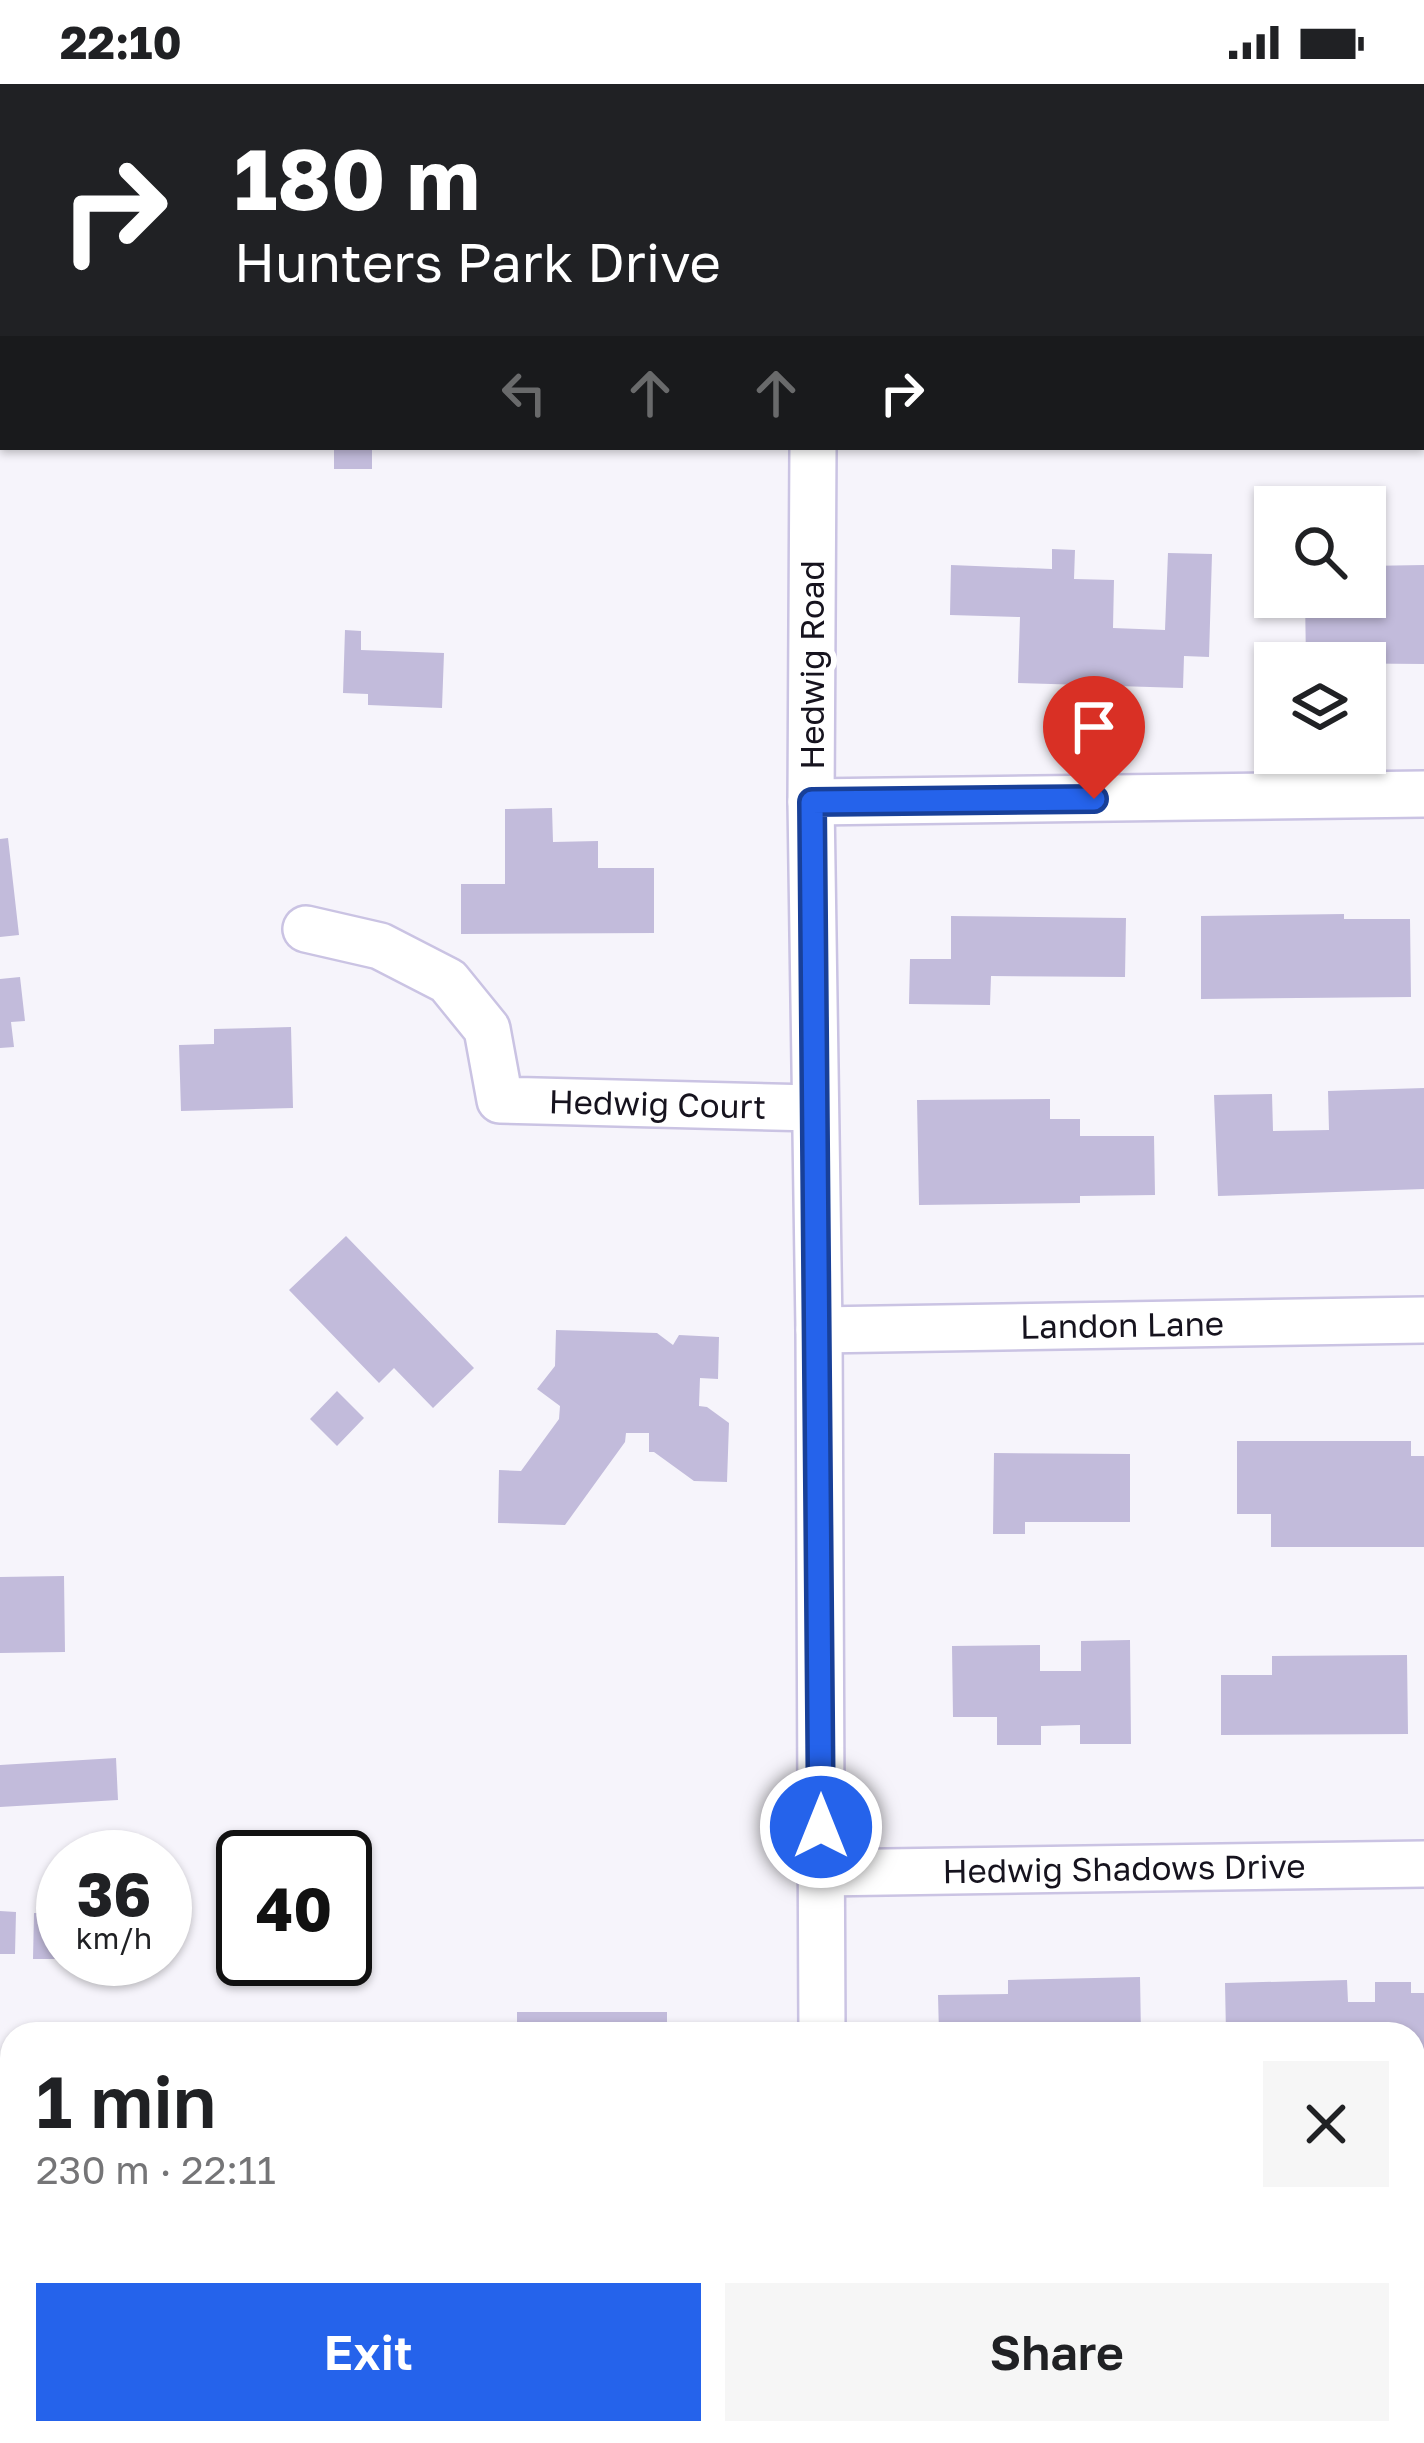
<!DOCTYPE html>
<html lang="en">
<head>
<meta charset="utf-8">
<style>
  body { margin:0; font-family:"Golos Text",sans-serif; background:#f6f6f6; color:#202124; height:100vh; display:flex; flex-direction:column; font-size:45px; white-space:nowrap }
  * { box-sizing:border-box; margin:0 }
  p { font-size:39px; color:#757577 }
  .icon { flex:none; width:66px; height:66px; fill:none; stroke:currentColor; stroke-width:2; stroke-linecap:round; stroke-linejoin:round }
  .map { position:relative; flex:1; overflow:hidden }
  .drawer { position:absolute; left:0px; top:1938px; width:1425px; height:423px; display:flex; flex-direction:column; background:#fff; border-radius:36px 36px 0 0; box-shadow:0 3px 9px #0004 }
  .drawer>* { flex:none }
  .guide { position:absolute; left:0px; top:0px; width:1425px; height:366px; box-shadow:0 3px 9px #0004; background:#202124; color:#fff; overflow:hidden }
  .fabs { position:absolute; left:1254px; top:402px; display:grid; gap:24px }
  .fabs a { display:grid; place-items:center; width:132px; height:132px; border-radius:0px; background:#fff; box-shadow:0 3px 9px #0004; font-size:60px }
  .speed { position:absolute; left:36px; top:1746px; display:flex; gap:24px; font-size:60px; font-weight:700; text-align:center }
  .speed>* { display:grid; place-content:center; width:156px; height:156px; border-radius:50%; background:#fff; box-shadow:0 3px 9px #0004; line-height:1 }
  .speed small { font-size:30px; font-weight:400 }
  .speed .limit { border:6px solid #111; border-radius:18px; background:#fff; color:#111 }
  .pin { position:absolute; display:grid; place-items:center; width:102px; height:102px; color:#fff; margin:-123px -51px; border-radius:50% 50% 50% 0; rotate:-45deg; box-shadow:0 0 12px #0007 }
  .pin .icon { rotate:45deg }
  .me { position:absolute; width:132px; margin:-66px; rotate:0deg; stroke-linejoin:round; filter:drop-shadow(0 0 9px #0008) }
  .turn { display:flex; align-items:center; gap:42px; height:252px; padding:0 36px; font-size:54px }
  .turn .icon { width:156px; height:156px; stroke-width:2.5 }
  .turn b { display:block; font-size:84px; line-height:102px }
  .lanes { display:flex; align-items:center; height:114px; padding:0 36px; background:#0003; justify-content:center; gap:60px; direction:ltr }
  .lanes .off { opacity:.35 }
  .round { display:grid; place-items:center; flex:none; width:126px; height:126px; border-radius:0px; background:#f6f6f6 }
  .head { display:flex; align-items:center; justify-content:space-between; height:204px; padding:0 36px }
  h1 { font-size:72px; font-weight:600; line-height:90px }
  .cta { display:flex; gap:24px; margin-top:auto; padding:24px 36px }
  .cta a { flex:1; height:138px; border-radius:0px; background:#2563eb; color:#fff; font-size:48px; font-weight:600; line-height:138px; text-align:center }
  .cta a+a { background:#f6f6f6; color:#202124 }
  .status { display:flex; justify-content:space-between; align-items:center; height:84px; padding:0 60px; background:#fff; direction:ltr }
  .status svg { height:33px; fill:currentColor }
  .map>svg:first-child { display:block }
</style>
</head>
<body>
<div class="status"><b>22:10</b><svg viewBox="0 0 49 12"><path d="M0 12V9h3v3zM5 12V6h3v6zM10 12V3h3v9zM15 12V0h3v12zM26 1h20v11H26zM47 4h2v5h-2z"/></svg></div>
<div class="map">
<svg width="1424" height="2359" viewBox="0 0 1424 2359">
  <rect width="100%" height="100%" fill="#f6f4fb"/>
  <!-- building -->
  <path fill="#c2bbdb" d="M334,363H372V385H334Z
    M1052,465L1075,466L1074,495L1114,496L1113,544L1165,546L1168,469L1212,470L1209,573L1184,572L1183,604L1018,599L1020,533L950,531L951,481L1052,485Z
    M1424,481V580L1306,579L1305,513H1365V482Z
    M345,546L361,547V566L444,569L442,624L368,621V610L343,609Z
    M552,724L553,758L598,757V784H654V849L461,850V800H505V725Z
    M8,754L19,851L0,853V755Z
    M1344,830V835H1410L1411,913L1201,915V832Z
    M951,832L1126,834L1125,893L991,892L990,921L909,920L910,875H951Z
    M20,893L25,937L11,938L14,963L0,964V895Z
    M291,943L293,1024L181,1027L179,961L214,960V945Z
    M1424,1004V1105L1218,1112L1214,1011L1272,1010L1273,1047L1329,1046L1328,1007Z
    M1050,1015V1035H1080V1052H1154L1155,1111L1080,1112V1119L919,1121L917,1016Z
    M346,1152L474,1284L433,1324L394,1284L379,1299L289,1206Z
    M556,1246L657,1249L673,1261L679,1251L719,1253L718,1295L700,1294L699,1322L707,1323L729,1339L727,1398L694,1397L654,1368H649V1349H626L625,1358L565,1441L498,1439L499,1386L521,1387L559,1335L560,1322L537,1305L555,1282Z
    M337,1307L364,1334L337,1362L310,1335Z
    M1237,1357H1411V1372H1424V1463H1271V1430H1237Z
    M994,1369L1130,1370V1438H1025V1450H993Z
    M64,1492L65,1568L0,1569V1493Z
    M1130,1556L1131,1660H1080V1641L1041,1642V1661H997V1633H953L952,1562L1040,1561V1587H1081V1557Z
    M1407,1571L1408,1650L1221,1651V1591H1272V1572Z
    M116,1674L118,1716L0,1723V1681Z
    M0,1827L16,1828L15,1870H0Z
    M34,1829L63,1830V1875H33Z
    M1140,1893L1141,1950H939L938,1911L1008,1910V1896Z
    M1347,1896L1348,1918H1375V1898H1411V1909H1424V1971H1413V1950H1226L1225,1899Z
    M517,1928H667V1950H517Z
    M1413,2097L1424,2100V2179L1413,2177L1416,2141L1413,2140Z
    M559,2349H634V2359H559Z"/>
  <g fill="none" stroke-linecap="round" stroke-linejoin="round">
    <!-- minor casing -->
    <g stroke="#cac3e3" stroke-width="50">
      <g id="minor">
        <path d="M811,0V3"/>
        <path d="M1422,153H1424"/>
        <path d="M813,363L811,718L819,1246L822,1950"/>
        <path d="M811,718L1424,710"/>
        <path id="s1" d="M306,845L380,862L448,897L487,945L500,1016L814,1024"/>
        <path id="s2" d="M819,1246L1424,1236"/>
        <path id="s3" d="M821,1789L1424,1780"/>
        <path d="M824,2349V2359"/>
        <path d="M1278,2359L1399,2349"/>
      </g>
    </g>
    <!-- minor -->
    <use href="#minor" stroke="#fff" stroke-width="45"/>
  </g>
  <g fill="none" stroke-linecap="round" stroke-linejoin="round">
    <!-- route casing -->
    <g stroke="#184099" stroke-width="30">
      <path id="route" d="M821,1743L812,718L1094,715"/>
    </g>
    <!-- route -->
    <use href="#route" stroke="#2563eb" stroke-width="21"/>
  </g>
  <g text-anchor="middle" stroke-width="12" stroke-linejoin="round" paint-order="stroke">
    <!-- street labels -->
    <g font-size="33" fill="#16131e" stroke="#fff">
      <text transform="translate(812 581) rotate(-90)" y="12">Hedwig Road</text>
      <text dy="12" stroke="none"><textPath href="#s1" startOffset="444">Hedwig Court</textPath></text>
      <text dy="12" stroke="none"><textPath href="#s2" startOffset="303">Landon Lane</textPath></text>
      <text dy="12" stroke="none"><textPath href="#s3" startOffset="303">Hedwig Shadows Drive</textPath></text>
    </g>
  </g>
</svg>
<div class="fabs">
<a><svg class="icon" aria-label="search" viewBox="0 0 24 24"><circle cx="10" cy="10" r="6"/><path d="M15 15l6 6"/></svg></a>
<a><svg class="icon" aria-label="layers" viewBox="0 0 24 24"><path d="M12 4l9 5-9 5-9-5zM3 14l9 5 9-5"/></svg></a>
</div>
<div class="speed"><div>36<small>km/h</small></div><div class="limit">40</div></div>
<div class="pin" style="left:1094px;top:715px;background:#d93025"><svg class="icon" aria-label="arrive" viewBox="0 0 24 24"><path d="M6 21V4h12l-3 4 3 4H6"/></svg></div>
<svg class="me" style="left:821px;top:1743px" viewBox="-20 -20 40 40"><circle r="17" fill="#2563eb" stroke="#fff" stroke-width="3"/><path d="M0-11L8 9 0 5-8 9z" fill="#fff"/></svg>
<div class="guide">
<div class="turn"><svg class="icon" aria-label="right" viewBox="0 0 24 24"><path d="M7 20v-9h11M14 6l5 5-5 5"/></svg><div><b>180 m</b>Hunters Park Drive</div></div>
<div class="lanes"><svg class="icon off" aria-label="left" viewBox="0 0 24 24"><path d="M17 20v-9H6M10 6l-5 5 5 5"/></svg><svg class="icon off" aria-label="ahead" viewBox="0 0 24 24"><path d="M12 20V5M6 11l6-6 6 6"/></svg><svg class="icon off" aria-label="ahead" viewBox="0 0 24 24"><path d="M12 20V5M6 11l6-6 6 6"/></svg><svg class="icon" aria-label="right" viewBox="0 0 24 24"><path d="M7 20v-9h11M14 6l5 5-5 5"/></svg></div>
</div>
<section class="drawer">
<div class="head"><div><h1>1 min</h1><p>230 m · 22:11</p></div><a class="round"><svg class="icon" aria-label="close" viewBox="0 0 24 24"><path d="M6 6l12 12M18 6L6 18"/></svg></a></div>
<div class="cta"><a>Exit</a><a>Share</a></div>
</section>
</div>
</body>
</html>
